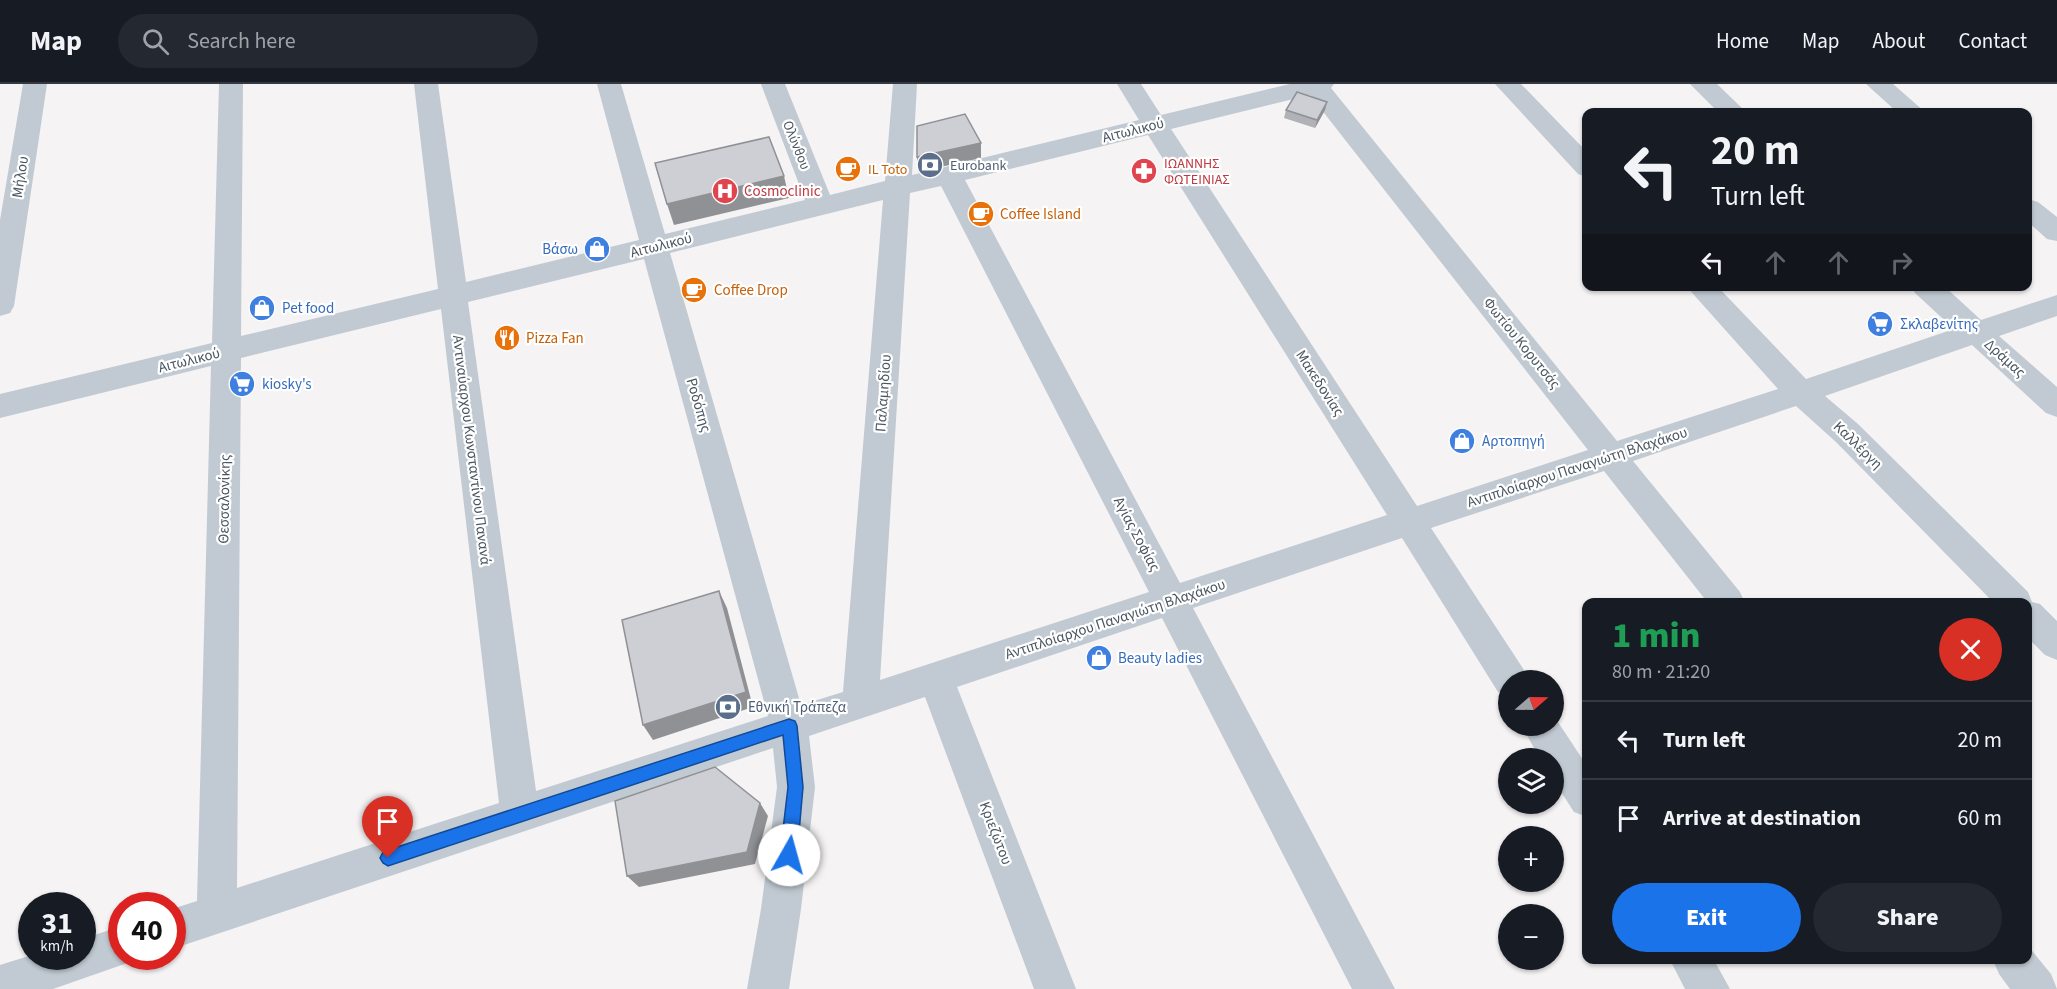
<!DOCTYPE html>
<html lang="en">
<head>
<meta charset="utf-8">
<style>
  body { margin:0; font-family:"Source Sans 3",sans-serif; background:#242831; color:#f1f3f6; height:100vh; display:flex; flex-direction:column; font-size:22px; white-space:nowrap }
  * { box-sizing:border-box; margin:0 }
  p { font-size:20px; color:#9ea1a6 }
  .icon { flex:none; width:33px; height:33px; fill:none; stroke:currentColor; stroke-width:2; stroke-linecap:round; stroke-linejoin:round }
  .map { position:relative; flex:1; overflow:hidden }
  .sheet { position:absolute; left:1582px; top:514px; width:450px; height:366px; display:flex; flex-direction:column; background:#171b24; border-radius:12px; box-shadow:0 2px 4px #0004 }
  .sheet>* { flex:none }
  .guide { position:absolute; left:1582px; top:24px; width:450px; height:183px; border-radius:12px; box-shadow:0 2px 4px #0004; background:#171b24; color:#f1f3f6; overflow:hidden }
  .needle { width:39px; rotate:70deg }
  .controls { position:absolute; left:1498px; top:586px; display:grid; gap:12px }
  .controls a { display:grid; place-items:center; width:66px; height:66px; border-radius:50%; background:#171b24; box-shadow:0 2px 4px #0004; font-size:30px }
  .speed { position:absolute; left:18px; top:808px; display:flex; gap:12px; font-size:30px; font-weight:700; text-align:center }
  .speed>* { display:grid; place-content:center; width:78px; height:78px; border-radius:50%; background:#171b24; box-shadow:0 2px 4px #0004; line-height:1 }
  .speed small { font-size:15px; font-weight:400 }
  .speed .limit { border:9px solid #d22; background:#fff; color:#111 }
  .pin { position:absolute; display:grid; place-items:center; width:51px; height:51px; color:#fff; margin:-62px -26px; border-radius:50% 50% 50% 0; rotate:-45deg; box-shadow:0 0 6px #0007 }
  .pin .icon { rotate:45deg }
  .me { position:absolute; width:66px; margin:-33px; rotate:7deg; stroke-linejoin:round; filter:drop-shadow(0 0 4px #0008) }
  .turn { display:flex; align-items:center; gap:21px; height:126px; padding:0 30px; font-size:27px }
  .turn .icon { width:78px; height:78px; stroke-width:2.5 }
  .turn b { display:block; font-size:42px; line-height:51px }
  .lanes { display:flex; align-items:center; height:57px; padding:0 30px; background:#0003; justify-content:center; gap:30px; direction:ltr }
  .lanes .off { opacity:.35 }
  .round { display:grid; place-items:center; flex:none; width:63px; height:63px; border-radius:32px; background:#242831 }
  .head { display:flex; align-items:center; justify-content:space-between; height:102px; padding:0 30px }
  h1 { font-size:36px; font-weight:800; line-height:45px; color:#1e9e55 }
  .primary-button { display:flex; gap:12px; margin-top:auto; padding:12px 30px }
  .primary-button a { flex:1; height:69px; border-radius:36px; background:#1a73e8; color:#fff; font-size:24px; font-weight:800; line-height:69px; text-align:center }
  .primary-button a+a { background:#242831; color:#f1f3f6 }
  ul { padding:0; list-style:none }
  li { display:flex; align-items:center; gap:18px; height:78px; padding:0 30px; border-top:2px solid #363941 }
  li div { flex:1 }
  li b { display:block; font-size:22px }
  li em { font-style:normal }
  header { display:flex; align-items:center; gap:36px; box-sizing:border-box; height:84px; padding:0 30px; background:#171b24; border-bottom:2px solid #363941 }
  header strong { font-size:28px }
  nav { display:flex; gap:33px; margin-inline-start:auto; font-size:21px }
  .search { width:420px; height:54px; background:#242831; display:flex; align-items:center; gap:15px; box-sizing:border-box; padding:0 21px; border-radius:33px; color:#9ea1a6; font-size:22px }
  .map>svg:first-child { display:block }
</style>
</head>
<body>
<header>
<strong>Map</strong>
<div class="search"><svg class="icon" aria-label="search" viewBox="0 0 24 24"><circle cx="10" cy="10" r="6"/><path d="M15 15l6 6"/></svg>Search here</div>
<nav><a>Home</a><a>Map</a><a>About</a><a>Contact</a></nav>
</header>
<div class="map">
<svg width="2057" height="905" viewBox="0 0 2057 905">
  <rect width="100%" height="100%" fill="#f5f3f3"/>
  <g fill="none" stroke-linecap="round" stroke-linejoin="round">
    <!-- minor -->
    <path fill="#c1cad2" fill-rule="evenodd" d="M23,0H47L14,222L10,229L0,232V136Z
      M219,0H243L241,252L438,205L414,0H438L466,198L639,156L597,0H621L665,150L805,116L761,0H785L830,111L885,97L893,0H917L912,91L1139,36L1117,0H1141L1161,31L1290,0H1334L1331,4L1617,357L1778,305L1686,202H1717L1806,295L1954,245L1915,209L1911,202H1944L1981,236L2057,211V232L1999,252L2057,303V333L2046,329L1972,261L1825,312L1858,340L2028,508L2032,518L2040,520L2057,537V576L2045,571L2028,554V519H1994L1836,358L1796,322L1633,377L1740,508L1745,519H1708L1604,387L1431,444L1524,586L1529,597H1509V612L1498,608L1402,454L1193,524L1395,905H1352L1162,534L957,603L1076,905H1034L925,613L809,652L815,703L801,825L789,905H747L761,825L777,703L773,664L172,865V825L197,817L211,282L0,334V310L212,259ZM1310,11L1588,366L1417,422L1171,45ZM1148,51L1387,431L1180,499L965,96ZM941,102L1149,508L880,596L910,109ZM883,116L843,608L801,621L670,169ZM644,175L768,632L536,707L468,218ZM441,225L499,719L237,804L241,274Z
      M1495,0H1521L1587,68V93L1578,90Z
      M1690,0H1717L1746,28H1718Z
      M1866,0H1893L1925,28H1897Z
      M2028,115L2038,118L2057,133V157L2047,155L2028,138Z
      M1554,632L1587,682V733L1574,728L1554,697V675H1540L1522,642H1554Z
      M122,842V873H138L136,876L53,905H0V881L32,871V873H82V855Z
      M2028,862L2051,890L2057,905H2010L1999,890L1993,876H2028Z
      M1670,876H1714L1730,905H1685Z"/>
  </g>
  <!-- wall -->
  <path fill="#b0b2b7" d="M1327,18L1325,26L1315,44L1284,34L1286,26Z"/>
  <!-- shaded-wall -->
  <path fill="#909195" d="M1327,18L1325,26L1315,44L1317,36Z
    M981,59V74L918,88L917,73Z
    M784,92L789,114L674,141L667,120Z
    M719,507L727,524L753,623L653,656L643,641Z
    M760,719L768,732L755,780L639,803L627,792Z"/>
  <!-- building -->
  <path fill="#cdcfd5" stroke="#909195" stroke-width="1.5" d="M1297,8L1327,18L1317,36L1286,26Z
    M965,30L981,59L917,73V42Z
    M769,53L784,92L667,120L655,79Z
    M719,507L746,608L643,641L622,536Z
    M715,683L760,719L747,768L627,792L615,717Z"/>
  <!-- route -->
  <path fill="#1a73e8" stroke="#114b97" stroke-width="1.5" d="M789,635L795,637L797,642L803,703L797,771L794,777L789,779L783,777L780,771L788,703L783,651L388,782L383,779L380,774L383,768L388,766Z"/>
  <!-- icons -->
  <defs>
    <g id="bank-disc" transform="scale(1.35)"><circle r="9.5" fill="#5c6f8a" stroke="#fff"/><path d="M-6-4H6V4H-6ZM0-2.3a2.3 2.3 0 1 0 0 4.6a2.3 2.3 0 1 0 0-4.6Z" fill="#fff"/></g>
    <g id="cafe-disc" transform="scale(1.35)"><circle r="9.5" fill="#e8710a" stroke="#fff"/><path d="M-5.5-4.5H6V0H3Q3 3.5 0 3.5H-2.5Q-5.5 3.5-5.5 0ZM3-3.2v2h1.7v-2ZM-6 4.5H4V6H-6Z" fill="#fff"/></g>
    <g id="pharmacy-disc" transform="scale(1.35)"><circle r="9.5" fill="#e0444e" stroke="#fff"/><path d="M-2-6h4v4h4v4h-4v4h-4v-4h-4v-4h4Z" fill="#fff"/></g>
    <g id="hospital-disc" transform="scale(1.35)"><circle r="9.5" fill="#e0444e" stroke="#fff"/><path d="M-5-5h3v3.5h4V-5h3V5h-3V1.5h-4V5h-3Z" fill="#fff"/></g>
    <g id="shop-disc" transform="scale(1.35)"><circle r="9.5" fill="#3f7fe0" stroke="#fff"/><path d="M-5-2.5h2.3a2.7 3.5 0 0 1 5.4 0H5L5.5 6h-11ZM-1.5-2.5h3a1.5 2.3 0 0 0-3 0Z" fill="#fff"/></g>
    <g id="supermarket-disc" transform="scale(1.35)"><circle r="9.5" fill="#3f7fe0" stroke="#fff"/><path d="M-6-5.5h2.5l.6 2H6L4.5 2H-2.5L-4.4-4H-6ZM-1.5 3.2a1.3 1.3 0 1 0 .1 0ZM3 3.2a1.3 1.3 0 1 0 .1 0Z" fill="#fff"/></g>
    <g id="restaurant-disc" transform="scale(1.35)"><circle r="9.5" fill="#e8710a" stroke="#fff"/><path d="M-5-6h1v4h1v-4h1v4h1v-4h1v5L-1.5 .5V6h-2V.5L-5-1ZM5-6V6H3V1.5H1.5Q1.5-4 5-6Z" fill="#fff"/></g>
  </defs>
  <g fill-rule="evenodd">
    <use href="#bank-disc" x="930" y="81"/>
    <use href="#cafe-disc" x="848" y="85"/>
    <use href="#pharmacy-disc" x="1144" y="87"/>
    <use href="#hospital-disc" x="725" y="107"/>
    <use href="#cafe-disc" x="981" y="130"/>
    <use href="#shop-disc" x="597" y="165"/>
    <use href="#cafe-disc" x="694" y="206"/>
    <use href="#shop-disc" x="262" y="224"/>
    <use href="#supermarket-disc" x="1880" y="240"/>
    <use href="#restaurant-disc" x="507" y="254"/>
    <use href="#supermarket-disc" x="242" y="300"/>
    <use href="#shop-disc" x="1462" y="357"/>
    <use href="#shop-disc" x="1099" y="574"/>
    <use href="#bank-disc" x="728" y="623"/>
  </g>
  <g text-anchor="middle" stroke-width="4.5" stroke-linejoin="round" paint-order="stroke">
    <!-- far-street labels -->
    <g font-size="14" fill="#4a5661" stroke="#fff">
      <text transform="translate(797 61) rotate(68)" y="5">Ολύνθου</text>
    </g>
    <!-- far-health labels -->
    <g font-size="14" fill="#be3a42" stroke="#fff" text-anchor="start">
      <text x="1164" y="84">ΙΩΑΝΝΗΣ<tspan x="1164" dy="16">ΦΩΤΕΙΝΙΑΣ</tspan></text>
    </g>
    <!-- far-service labels -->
    <g font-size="14" fill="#4e5e75" stroke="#fff" text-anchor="start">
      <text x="950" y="86">Eurobank</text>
    </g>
    <!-- far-food labels -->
    <g font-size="14" fill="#c56008" stroke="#fff" text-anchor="start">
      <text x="868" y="90">IL Toto</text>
    </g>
    <!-- street labels -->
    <g font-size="15" fill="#4a5661" stroke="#fff">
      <text transform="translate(1133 46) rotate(-14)" y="5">Αιτωλικού</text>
      <text transform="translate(20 93) rotate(-81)" y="5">Μήλου</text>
      <text transform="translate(661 161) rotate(-14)" y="5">Αιτωλικού</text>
      <text transform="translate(1522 259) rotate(51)" y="5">Φωτίου Κορυτσάς</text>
      <text transform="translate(2005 274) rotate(42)" y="5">Δράμας</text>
      <text transform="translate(189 276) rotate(-14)" y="5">Αιτωλικού</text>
      <text transform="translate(1320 299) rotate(57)" y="5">Μακεδονίας</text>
      <text transform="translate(883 309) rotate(-86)" y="5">Παλαμηδίου</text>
      <text transform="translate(699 321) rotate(74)" y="5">Ροδόπης</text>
      <text transform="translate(1858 361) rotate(44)" y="5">Καλλέργη</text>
      <text transform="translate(472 366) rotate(83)" y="5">Αντιναύαρχου Κωνσταντίνου Πανανά</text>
      <text transform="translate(1577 383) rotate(-18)" y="5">Αντιπλοίαρχου Παναγιώτη Βλαχάκου</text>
      <text transform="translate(224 415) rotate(-89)" y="5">Θεσσαλονίκης</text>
      <text transform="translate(1137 450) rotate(62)" y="5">Αγίας Σοφίας</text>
      <text transform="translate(1115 535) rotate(-18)" y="5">Αντιπλοίαρχου Παναγιώτη Βλαχάκου</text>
      <text transform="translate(996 749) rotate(69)" y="5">Κριεζώτου</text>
    </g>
    <!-- health labels -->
    <g font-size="15" fill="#be3a42" stroke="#fff" text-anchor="start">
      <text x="744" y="112">Cosmoclinic</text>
    </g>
    <!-- food labels -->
    <g font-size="15" fill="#c56008" stroke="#fff" text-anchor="start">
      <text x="1000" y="135">Coffee Island</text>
      <text x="714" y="211">Coffee Drop</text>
      <text x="526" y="259">Pizza Fan</text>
    </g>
    <!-- shop labels -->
    <g font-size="15" fill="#366cbe" stroke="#fff" text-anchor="start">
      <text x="578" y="170" text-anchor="end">Βάσω</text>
      <text x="282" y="229">Pet food</text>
      <text x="1900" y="245">Σκλαβενίτης</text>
      <text x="262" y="305">kiosky's</text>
      <text x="1482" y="362">Αρτοπηγή</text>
      <text x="1118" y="579">Beauty ladies</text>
    </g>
    <!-- service labels -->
    <g font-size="15" fill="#4e5e75" stroke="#fff" text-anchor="start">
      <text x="748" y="628">Εθνική Τράπεζα</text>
    </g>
  </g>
</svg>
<div class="controls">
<a><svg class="needle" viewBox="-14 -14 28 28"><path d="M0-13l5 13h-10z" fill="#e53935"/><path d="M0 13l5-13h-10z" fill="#9ea1a6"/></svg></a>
<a><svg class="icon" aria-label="layers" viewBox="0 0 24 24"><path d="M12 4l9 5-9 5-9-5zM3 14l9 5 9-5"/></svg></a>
<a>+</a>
<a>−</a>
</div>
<div class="speed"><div>31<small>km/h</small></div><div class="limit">40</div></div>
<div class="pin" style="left:388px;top:774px;background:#d93025"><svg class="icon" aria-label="arrive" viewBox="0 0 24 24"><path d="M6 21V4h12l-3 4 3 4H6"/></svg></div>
<svg class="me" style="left:789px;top:771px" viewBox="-20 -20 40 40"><circle r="19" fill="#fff"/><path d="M0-13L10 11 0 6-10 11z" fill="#1a73e8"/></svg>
<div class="guide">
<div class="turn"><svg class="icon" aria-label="left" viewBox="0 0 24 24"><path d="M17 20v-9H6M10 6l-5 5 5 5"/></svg><div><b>20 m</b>Turn left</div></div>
<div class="lanes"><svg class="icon" aria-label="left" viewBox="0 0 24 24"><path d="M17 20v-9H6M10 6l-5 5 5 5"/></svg><svg class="icon off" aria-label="ahead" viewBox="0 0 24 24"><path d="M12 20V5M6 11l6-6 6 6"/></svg><svg class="icon off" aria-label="ahead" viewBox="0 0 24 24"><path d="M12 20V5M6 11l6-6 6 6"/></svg><svg class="icon off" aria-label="right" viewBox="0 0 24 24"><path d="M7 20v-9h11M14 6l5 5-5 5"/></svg></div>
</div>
<section class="sheet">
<div class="head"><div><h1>1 min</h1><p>80 m · 21:20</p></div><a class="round" style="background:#d93025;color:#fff"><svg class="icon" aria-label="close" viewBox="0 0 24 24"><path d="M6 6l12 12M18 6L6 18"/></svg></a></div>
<ul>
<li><svg class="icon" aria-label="left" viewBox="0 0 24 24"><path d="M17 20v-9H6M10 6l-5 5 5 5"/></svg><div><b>Turn left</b></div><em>20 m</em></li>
<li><svg class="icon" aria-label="arrive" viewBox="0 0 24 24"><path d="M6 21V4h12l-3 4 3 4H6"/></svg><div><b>Arrive at destination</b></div><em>60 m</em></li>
</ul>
<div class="primary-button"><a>Exit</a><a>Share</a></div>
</section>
</div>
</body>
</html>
